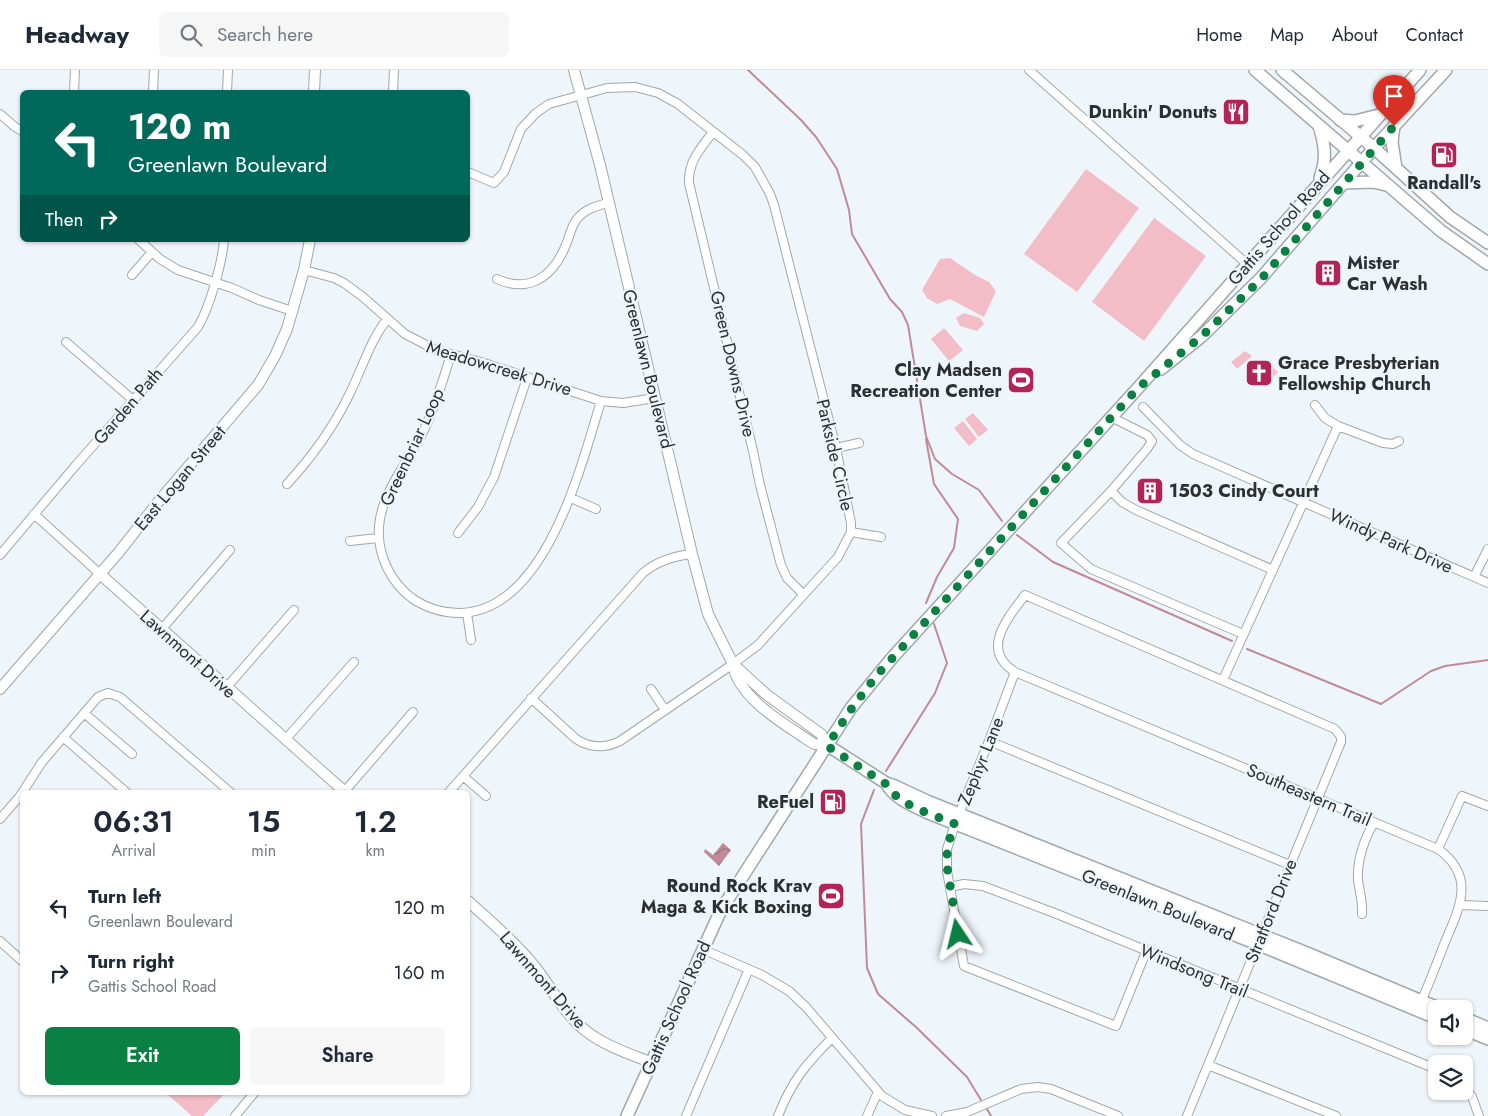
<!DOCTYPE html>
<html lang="en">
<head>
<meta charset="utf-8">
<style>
  body { margin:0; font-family:Jost,sans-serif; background:#f6f6f7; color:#1f2937; height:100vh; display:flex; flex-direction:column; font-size:19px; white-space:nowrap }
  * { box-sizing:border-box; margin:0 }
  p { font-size:16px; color:#747a83 }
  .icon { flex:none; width:28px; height:28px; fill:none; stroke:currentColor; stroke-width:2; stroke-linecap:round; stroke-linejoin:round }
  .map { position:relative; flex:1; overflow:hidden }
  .panel { position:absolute; left:20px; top:720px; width:450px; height:305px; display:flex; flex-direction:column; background:#fff; border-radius:8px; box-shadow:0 1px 4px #0004 }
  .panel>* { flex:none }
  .banner { position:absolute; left:20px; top:20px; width:450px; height:152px; border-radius:8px; box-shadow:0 1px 4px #0004; background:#00695c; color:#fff; overflow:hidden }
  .buttons { position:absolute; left:1428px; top:930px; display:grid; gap:10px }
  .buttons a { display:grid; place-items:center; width:45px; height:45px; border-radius:8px; background:#fff; box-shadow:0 1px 4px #0004; font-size:25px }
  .pin { position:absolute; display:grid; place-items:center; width:42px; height:42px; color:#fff; margin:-51px -21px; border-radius:50% 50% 50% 0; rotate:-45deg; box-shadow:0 0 5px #0007 }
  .pin .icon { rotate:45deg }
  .me { position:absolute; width:55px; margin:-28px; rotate:350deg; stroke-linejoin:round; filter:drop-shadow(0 0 4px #0008) }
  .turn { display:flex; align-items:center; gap:18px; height:105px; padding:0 25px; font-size:22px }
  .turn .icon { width:65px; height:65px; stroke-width:2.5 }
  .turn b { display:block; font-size:35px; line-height:42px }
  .then { display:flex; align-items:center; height:48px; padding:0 25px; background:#0003; gap:10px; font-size:19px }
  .eta { display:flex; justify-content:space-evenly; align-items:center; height:85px; text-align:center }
  .eta b { font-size:30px; font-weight:600; line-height:35px }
  .button { display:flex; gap:10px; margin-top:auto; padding:10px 25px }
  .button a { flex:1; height:58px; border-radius:8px; background:#0b8043; color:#fff; font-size:20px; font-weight:600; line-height:58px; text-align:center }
  .button a+a { background:#f6f6f7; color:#1f2937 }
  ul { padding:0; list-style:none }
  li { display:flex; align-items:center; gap:15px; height:65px; padding:0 25px }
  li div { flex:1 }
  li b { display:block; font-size:19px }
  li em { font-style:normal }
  header { display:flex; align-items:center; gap:30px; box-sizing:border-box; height:70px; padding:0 25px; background:#fff; border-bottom:1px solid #e0e1e3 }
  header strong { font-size:24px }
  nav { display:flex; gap:28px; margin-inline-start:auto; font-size:18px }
  .search { width:350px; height:45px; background:#f6f6f7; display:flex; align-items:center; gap:12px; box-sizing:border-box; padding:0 18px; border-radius:8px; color:#747a83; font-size:19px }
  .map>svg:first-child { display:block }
</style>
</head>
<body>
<header>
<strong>Headway</strong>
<div class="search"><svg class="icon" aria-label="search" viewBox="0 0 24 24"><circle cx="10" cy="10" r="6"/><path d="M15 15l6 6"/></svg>Search here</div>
<nav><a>Home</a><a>Map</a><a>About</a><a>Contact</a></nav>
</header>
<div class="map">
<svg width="1488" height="1046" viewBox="0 0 1488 1046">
  <defs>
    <pattern id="water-waves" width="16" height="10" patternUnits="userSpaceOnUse" patternTransform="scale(1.25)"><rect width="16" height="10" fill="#c08b95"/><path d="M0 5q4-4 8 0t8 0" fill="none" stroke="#9c727a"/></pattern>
  </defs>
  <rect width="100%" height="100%" fill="#eff6fb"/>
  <!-- green -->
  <path fill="#f2bdc6" d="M1086,99L1139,138L1077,222L1024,184Z
    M1154,148L1206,186L1144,271L1092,232Z
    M950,188L975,205L989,212L996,221L984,247L950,229L937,234L927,228L922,220L940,189Z
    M964,243L980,248L984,254L977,261L960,256L956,248Z
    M944,258L963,280L949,291L931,269Z
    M1245,281L1252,286L1237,299L1231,292Z
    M1272,297L1278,302L1266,314L1265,298Z
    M973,343L988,360L979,367L965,349Z
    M963,351L977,369L969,376L954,358Z
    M166,1023H225L203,1046H192Z"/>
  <!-- water -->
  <path fill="url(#water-waves)" d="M723,773L731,780L719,796L704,782L705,779L713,785Z"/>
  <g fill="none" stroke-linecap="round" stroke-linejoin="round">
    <!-- stream -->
    <path stroke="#c08b95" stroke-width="2" d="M748,0L801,50L816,67L837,99L849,140L852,164L890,229L902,242L908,255L926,366L935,389L952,404L979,420L1002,451
      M1017,465L1053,492L1232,571
      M926,533L937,507L954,478L958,449L934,414L926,369
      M1247,579L1381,634L1431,601L1445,596L1488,590
      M886,701L935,623L947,593L934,554
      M874,720L861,754L867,898L878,924L917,958L967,1007L981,1030
      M987,1039L991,1046"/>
    <!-- minor casing -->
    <g stroke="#a1a8ab" stroke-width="10">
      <path id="minor" d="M1029,0L1247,194
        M74,22L75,0
        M153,22L154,0
        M227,22L228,0
        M393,22L394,0
        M0,44L15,57L22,61
        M713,62C701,78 688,91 689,113L753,381L760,415L781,495L787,508L803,524
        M468,102L494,113L504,102L521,59L536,43L549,34L607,18L635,17L658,23L678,34L743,85L755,97L770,124L774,135L836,378L851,453V462L838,487L758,575L733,594L620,671C604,679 590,678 576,669L531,628
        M139,170L160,189L178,200L232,218L259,230L292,241
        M304,200L334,208L344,213L363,227L405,264L436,280L481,292L601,331L623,333L655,328
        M132,205L152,182
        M497,209C528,223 552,208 565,177C569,169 571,156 577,149C585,139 596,136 608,133
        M66,272L133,330
        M451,284C443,311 435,337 423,362C408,393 381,422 379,457C377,485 391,513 413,529C427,538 443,543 459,543C546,542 581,396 601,331
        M1315,335L1325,348L1338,356L1383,373L1393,374L1399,371
        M1143,337L1180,375L1193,384L1488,513
        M1111,347L1147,365L1152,371L1147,379L1111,421L1061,473L1091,499L1243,564
        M836,378L859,373
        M287,414C312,387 333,358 349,325C362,299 369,273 387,249
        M1111,421L1122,432L1136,440L1273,500
        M571,428L596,439
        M34,444L100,504
        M851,462L881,467
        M458,463L478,437L494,407L527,308
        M350,471L378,468
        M0,485L76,395L198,257C210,236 222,194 224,170
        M1474,507L1488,479
        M467,543L471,570
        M161,560L230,480
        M1015,602L989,671L955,754L947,779V801L964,896L1116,956L1146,882
        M1223,610L1338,356
        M226,618L294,540
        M651,619L665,640
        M84,643L132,684
        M63,667L126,722
        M285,670L354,592
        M989,671L1290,795
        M463,706L486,726
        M344,722L413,642
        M449,722L643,503C657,491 673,486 692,484
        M0,749L20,726L42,692L98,627L108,623L120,627L230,722
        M1438,779L1462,726L1488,736
        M950,817L964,814L983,816L1057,844L1436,999
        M1460,835L1488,836
        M1362,844C1363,831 1359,821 1358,809C1357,788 1364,770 1374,752
        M0,871L22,891
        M702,879L762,905L789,921L806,937L882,1026L905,1040L932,1046
        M1208,995L1336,1046
        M1464,1015L1472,1027L1479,1046
        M235,1046L255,1022
        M686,1046L749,899
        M778,1046C792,1011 805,995 832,968
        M867,1046L878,1022
        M946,1046L967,1042L1021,1019L1038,1017L1051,1019L1118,1046
        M1187,1046L1341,672V667L1335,659L1025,525C1007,549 980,580 1015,602C1156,661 1297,720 1438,779C1476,806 1460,837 1445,872C1437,893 1429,914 1420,934"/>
    </g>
    <!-- tertiary casing -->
    <g stroke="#a1a8ab" stroke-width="12">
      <path id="tertiary" d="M574,0L600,95L692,484L708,544L733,594C737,624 776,649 799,664C804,667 810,672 815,674C819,675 823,675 827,675
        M314,22L315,0
        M100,504L345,722
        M733,594L767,625L821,664L827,675
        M0,619L119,482L159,431L258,315L275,286L287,259L304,200L310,170
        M468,831C491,852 516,873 536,898C553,920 564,944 586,961C605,976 630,984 652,993"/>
    </g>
    <!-- secondary casing -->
    <g stroke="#a1a8ab" stroke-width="14">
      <path id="secondary" d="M1255,0L1441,161L1488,194
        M1282,0L1374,78L1450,147L1488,173
        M1340,50L1355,51L1379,45
        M1319,56C1325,75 1327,89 1320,108
        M1394,56L1392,72L1396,98
        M1344,113L1373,112L1386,115
        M1161,299L1202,266L1261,208L1374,78L1446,0
        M827,675L886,713L895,716L927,731L1307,883L1441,939
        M886,713C895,729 912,735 928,743L1257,874L1436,948
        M1464,948L1488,958
        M1464,959L1488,969
        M627,1046L721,840L851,638L892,588L1138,318L1420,0"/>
    </g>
    <!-- minor -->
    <use href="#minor" stroke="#fff" stroke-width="8"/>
    <!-- tertiary -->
    <use href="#tertiary" stroke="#fff" stroke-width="10"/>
    <!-- secondary -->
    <use href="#secondary" stroke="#fff" stroke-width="11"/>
  </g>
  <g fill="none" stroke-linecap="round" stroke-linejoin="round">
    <!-- route -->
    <path stroke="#0b8043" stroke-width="9" stroke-dasharray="0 16.2" d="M958,864L946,790L950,768L955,754C932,744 899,736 886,714L827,676L852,638L877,605L1138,318L1202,266L1262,208L1394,56"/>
  </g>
  <!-- icons -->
  <defs>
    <g id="restaurant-square" transform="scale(1.4375)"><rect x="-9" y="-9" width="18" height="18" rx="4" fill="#b32456" stroke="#eff6fb"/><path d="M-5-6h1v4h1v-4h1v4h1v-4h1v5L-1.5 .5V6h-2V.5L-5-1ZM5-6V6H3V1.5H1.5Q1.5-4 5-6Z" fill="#fff"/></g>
    <g id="fuel-square" transform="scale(1.4375)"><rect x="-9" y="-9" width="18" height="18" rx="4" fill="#b32456" stroke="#eff6fb"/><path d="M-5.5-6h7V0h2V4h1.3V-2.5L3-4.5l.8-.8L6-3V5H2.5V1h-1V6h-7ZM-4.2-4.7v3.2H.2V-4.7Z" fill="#fff"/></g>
    <g id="building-square" transform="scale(1.4375)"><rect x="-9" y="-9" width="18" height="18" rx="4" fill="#b32456" stroke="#eff6fb"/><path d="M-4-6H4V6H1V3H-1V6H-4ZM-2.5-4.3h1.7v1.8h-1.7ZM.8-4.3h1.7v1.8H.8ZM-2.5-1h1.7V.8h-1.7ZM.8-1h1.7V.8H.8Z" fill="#fff"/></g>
    <g id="church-square" transform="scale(1.4375)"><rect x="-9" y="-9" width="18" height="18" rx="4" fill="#b32456" stroke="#eff6fb"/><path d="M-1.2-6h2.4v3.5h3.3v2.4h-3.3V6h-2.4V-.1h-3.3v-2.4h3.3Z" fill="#fff"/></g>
    <g id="stadium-square" transform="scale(1.4375)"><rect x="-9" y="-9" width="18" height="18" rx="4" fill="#b32456" stroke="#eff6fb"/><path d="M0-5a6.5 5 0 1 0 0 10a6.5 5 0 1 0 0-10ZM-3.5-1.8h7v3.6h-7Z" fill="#fff"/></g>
  </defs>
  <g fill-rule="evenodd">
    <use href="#restaurant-square" x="1236" y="42"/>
    <use href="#fuel-square" x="1444" y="85"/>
    <use href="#building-square" x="1328" y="203"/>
    <use href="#church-square" x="1259" y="303"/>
    <use href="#stadium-square" x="1021" y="310"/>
    <use href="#building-square" x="1150" y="421"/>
    <use href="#fuel-square" x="833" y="732"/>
    <use href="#stadium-square" x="831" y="826"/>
  </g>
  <g text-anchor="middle" stroke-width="4.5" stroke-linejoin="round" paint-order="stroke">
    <!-- poi labels -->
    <g font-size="18" font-weight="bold" fill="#2d3031" stroke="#eff6fb" text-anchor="end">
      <text x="1217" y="48">Dunkin' Donuts</text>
      <text x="1444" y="119" text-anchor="middle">Randall's</text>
      <text x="1347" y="199" text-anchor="start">Mister<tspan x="1347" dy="21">Car Wash</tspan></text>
      <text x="1278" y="299" text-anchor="start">Grace Presbyterian<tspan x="1278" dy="21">Fellowship Church</tspan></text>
      <text x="1002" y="306">Clay Madsen<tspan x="1002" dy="21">Recreation Center</tspan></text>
      <text x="1169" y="427" text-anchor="start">1503 Cindy Court</text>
      <text x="814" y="738">ReFuel</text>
      <text x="812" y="822">Round Rock Krav<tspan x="812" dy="21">Maga &amp; Kick Boxing</tspan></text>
    </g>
    <!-- street labels -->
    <g font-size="18" fill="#2d3031" stroke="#eff6fb">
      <text transform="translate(1279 158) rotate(-49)" y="6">Gattis School Road</text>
      <text transform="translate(733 294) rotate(77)" y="6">Green Downs Drive</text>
      <text transform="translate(499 298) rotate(17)" y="6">Meadowcreek Drive</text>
      <text transform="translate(648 299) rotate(76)" y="6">Greenlawn Boulevard</text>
      <text transform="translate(128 336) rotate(-49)" y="6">Garden Path</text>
      <text transform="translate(412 377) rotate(-65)" y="6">Greenbriar Loop</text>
      <text transform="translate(835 385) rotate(77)" y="6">Parkside Circle</text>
      <text transform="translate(180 408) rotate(-50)" y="6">East Logan Street</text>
      <text transform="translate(1391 471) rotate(24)" y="6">Windy Park Drive</text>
      <text transform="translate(188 584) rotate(42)" y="6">Lawnmont Drive</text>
      <text transform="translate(981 691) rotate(-68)" y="6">Zephyr Lane</text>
      <text transform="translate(1309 725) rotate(23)" y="6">Southeastern Trail</text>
      <text transform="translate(1158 835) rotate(22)" y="6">Greenlawn Boulevard</text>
      <text transform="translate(1271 841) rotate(-68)" y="6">Stratford Drive</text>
      <text transform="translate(1194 901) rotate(22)" y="6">Windsong Trail</text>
      <text transform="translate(543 910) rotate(49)" y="6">Lawnmont Drive</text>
      <text transform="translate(676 938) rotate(-66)" y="6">Gattis School Road</text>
    </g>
  </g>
</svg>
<div class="buttons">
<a><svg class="icon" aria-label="sound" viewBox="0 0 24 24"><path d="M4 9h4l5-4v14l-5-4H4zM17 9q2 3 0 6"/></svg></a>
<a><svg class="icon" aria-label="layers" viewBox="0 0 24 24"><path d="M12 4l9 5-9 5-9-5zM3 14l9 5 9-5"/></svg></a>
</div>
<div class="pin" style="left:1394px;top:56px;background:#d93025"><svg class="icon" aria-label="arrive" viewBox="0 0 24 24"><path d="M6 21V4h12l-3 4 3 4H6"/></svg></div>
<svg class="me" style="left:958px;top:864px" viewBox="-20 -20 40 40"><path d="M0-17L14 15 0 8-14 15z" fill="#0b8043" stroke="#fff" stroke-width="4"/></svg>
<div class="banner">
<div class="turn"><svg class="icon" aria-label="left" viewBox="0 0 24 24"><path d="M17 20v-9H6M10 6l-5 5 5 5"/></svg><div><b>120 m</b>Greenlawn Boulevard</div></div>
<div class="then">Then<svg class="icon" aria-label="right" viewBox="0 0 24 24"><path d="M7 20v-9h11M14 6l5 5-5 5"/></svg></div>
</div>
<section class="panel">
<div class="eta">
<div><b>06:31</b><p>Arrival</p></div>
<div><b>15</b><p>min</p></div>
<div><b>1.2</b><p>km</p></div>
</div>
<ul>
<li><svg class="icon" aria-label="left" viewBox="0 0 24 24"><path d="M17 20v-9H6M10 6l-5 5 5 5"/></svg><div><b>Turn left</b><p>Greenlawn Boulevard</p></div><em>120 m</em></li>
<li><svg class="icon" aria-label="right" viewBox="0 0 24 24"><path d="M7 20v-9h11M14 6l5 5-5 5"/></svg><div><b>Turn right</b><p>Gattis School Road</p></div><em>160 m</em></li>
</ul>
<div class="button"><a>Exit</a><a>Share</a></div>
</section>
</div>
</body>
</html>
